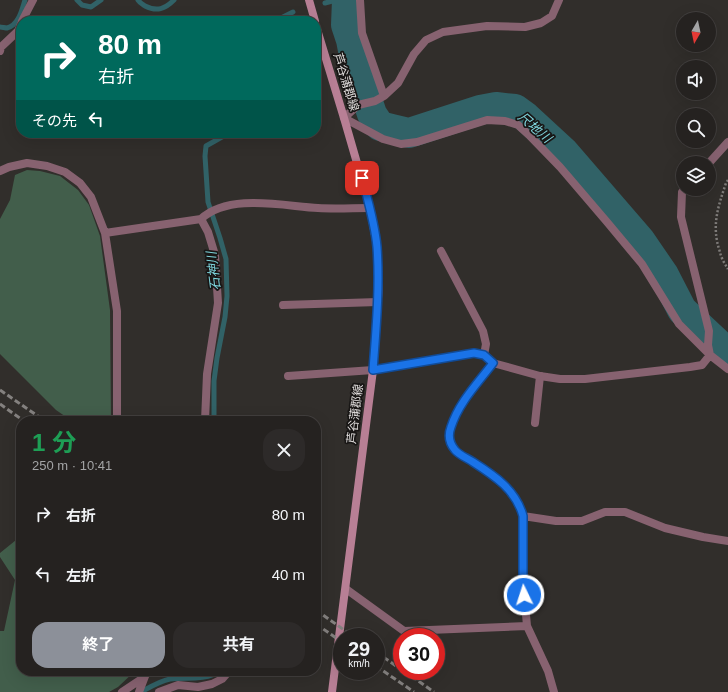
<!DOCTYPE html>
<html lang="ja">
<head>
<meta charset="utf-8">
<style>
  body { margin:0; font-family:Arial,"Noto Sans JP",sans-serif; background:#2d2a29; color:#f1f3f6; height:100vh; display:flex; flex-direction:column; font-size:15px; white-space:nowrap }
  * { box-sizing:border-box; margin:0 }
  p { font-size:13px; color:#a3a4a5 }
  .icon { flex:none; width:22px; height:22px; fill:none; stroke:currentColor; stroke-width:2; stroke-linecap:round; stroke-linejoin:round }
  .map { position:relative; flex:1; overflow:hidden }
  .panel { position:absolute; left:16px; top:416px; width:305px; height:260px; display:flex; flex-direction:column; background:#252220; border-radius:16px; box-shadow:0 4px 16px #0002,0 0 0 1px #423f3e }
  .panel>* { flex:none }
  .guide { position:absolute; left:16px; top:16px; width:305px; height:122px; border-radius:16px; box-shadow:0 4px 16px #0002,0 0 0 1px #423f3e; background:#00695c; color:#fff; overflow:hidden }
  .needle { width:26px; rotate:189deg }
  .tools { position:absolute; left:676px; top:12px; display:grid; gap:8px }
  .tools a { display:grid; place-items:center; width:40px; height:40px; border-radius:50%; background:#252220; box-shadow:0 4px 16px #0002,0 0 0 1px #423f3e; font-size:20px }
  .speed { position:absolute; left:333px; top:628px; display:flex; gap:8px; font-size:20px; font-weight:700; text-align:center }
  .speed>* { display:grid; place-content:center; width:52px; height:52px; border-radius:50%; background:#252220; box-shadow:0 4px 16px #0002,0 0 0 1px #423f3e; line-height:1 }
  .speed small { font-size:10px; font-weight:400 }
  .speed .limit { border:6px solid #d22; background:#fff; color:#111 }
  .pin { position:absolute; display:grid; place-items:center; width:34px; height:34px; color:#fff; margin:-17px; border-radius:8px; box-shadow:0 2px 6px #0006 }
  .me { position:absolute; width:44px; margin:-22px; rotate:356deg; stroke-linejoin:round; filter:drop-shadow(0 0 3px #0008) }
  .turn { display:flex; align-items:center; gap:14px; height:84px; padding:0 16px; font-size:18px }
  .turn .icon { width:52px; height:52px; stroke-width:2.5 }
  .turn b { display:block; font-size:28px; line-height:34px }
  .then { display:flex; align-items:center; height:38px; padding:0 16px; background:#0003; gap:8px; font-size:15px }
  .round { display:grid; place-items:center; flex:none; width:42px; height:42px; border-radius:16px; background:#2d2a29 }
  .headline { display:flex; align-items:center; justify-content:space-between; height:68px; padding:0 16px }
  h1 { font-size:24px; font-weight:700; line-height:30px; color:#1e9e55 }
  .button { display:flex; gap:8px; margin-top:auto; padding:8px 16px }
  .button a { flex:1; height:46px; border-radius:16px; background:#8c9099; color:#fff; font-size:16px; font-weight:700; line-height:46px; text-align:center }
  .button a+a { background:#2d2a29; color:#f1f3f6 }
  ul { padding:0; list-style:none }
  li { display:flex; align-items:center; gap:12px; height:60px; padding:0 16px }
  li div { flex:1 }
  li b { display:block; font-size:15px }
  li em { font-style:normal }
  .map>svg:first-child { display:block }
</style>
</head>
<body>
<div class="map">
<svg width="728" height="692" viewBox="0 0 728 692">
  <rect width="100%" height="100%" fill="#312e2b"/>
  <!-- green -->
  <path fill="#425e4b" d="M27,170L40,171L60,176L78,190L89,205L100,236L110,310L111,421H72L56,410L0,354V219L10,200L15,175Z
    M21,536V671H135L118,687L109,692H0V631H4L15,580L0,557V553Z"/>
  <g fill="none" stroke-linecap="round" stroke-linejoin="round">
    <!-- stream -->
    <path stroke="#316267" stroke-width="5" d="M77,0L82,5L91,7L101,0
      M138,0C140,3 142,4 145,6C157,12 165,9 174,0
      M325,3L336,0
      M275,21L293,12
      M0,27C1,27 6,28 7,28C19,25 22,9 25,0
      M214,421V381L217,358L225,317L227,296L226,259L220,238L208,202L205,156L206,146L229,133
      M141,692C150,687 160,681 170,679C183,677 201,680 212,675C214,674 215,673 217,671"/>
    <!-- river -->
    <path stroke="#316267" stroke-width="30" d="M347,0L346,25L351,40L356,66L372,114L380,126L392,129L409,133L480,110L496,107L515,109L526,117L564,152L640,240L664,275L682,310L728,353"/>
    <!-- path -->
    <path stroke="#7e7b79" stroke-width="2.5" stroke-dasharray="2 2" stroke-linecap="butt" d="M728,180L726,183C718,207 711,226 720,252C721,258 725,264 728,269"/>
    <!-- lane -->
    <path stroke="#876270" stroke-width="8" d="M441,251L483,331L486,344L484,355
      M283,305L378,302
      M288,376L373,370
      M535,423L540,376"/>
    <!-- street -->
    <path stroke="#876270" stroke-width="8" d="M360,0L362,33L384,96
      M559,0L552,16L541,23L525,27L487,26L443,32L426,40L414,54L398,83L384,96L375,101L358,105L344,118L383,139L401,144L417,142L487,120L505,121L518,125L529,135L560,167L607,222L642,264L679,324L710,355L728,369
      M22,21L33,0
      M0,51L1,47L18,31L21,24
      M709,163L728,142
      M0,171L9,167L27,163L47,166L65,172L80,183L91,197L105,233L201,219C229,193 283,206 318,208C335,209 353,208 370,208
      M201,219L208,232L215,255L218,303L207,374L205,421
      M105,233L117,311V421
      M493,363C478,383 459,402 451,427C448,435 449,443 455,450C459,455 467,458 473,462C495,476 516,490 523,516V580L527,626L548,671L554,692
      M373,370L474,353L484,355L493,363L540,376L560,379H585L690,367L702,365L710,355L708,345L709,331L681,217L682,192L685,189
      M523,516L556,521H582L605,512H625L665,528L703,537L728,541
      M346,589L404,631L527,626
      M122,692L143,678
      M139,692L147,671
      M159,692L178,685L198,687L212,684L222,679L229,671"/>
    <!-- secondary -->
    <path stroke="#b87f95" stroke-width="8" d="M309,0L315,21
      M316,26L344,118L370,208L377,246L379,284L373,370L332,692"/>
    <!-- rail -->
    <path stroke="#84817f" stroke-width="3" stroke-dasharray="6 3" stroke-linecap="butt" d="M0,390L45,421
      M0,404L24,421
      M316,610L354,637
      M316,624L342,642
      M376,652L402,670
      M376,666L414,692
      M404,671L434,692"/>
  </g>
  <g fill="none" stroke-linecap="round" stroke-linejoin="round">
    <!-- route casing -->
    <g stroke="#114b97" stroke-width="10">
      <path id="route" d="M362,178C368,201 375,224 377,247C380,288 376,329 373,370L474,353L484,355L493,363C478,383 459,402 451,427C448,435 449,443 455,450C459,455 467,458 473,462C495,476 516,490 523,516V580L524,595"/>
    </g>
    <!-- route -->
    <use href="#route" stroke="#1a73e8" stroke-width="7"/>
  </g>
  <g text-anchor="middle" stroke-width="3.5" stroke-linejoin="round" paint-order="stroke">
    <!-- street labels -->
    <g font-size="12" fill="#dfdcdb" stroke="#181615">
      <text transform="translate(346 82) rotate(73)" y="4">芦谷蒲郡線</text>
      <text transform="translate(355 414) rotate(-83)" y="4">芦谷蒲郡線</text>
    </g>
    <!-- water labels -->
    <g font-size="13" font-style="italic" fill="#7dd2da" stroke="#181615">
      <text transform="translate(535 127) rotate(41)" y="5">尺地川</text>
      <text transform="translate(213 271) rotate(-97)" y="5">石神川</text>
    </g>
  </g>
</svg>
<div class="tools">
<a><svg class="needle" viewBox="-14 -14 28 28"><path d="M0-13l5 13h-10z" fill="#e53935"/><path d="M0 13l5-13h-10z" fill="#a3a4a5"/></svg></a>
<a><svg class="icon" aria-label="sound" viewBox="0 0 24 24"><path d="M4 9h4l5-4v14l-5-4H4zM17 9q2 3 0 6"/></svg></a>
<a><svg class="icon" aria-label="search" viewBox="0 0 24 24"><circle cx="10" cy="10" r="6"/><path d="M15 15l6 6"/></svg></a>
<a><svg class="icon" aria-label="layers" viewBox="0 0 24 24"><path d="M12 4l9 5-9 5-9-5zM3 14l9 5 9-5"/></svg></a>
</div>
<div class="speed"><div>29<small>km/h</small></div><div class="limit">30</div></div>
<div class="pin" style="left:362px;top:178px;background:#d93025"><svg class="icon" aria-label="arrive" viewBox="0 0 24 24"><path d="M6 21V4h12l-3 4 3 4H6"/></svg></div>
<svg class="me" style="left:524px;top:595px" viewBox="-20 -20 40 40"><circle r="17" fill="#1a73e8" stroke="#fff" stroke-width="3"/><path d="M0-11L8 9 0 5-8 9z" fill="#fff"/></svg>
<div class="guide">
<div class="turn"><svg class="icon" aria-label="right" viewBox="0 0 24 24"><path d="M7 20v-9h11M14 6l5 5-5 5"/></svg><div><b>80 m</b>右折</div></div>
<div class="then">その先<svg class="icon" aria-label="left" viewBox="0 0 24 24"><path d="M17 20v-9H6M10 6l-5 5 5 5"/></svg></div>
</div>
<section class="panel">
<div class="headline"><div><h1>1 分</h1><p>250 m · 10:41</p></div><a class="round"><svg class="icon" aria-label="close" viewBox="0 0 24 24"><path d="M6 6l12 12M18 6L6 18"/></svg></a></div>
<ul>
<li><svg class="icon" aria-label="right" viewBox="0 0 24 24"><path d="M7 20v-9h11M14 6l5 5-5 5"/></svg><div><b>右折</b></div><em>80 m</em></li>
<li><svg class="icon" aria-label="left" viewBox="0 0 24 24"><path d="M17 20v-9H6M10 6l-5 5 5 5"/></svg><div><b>左折</b></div><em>40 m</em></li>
</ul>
<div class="button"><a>終了</a><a>共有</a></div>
</section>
</div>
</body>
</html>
